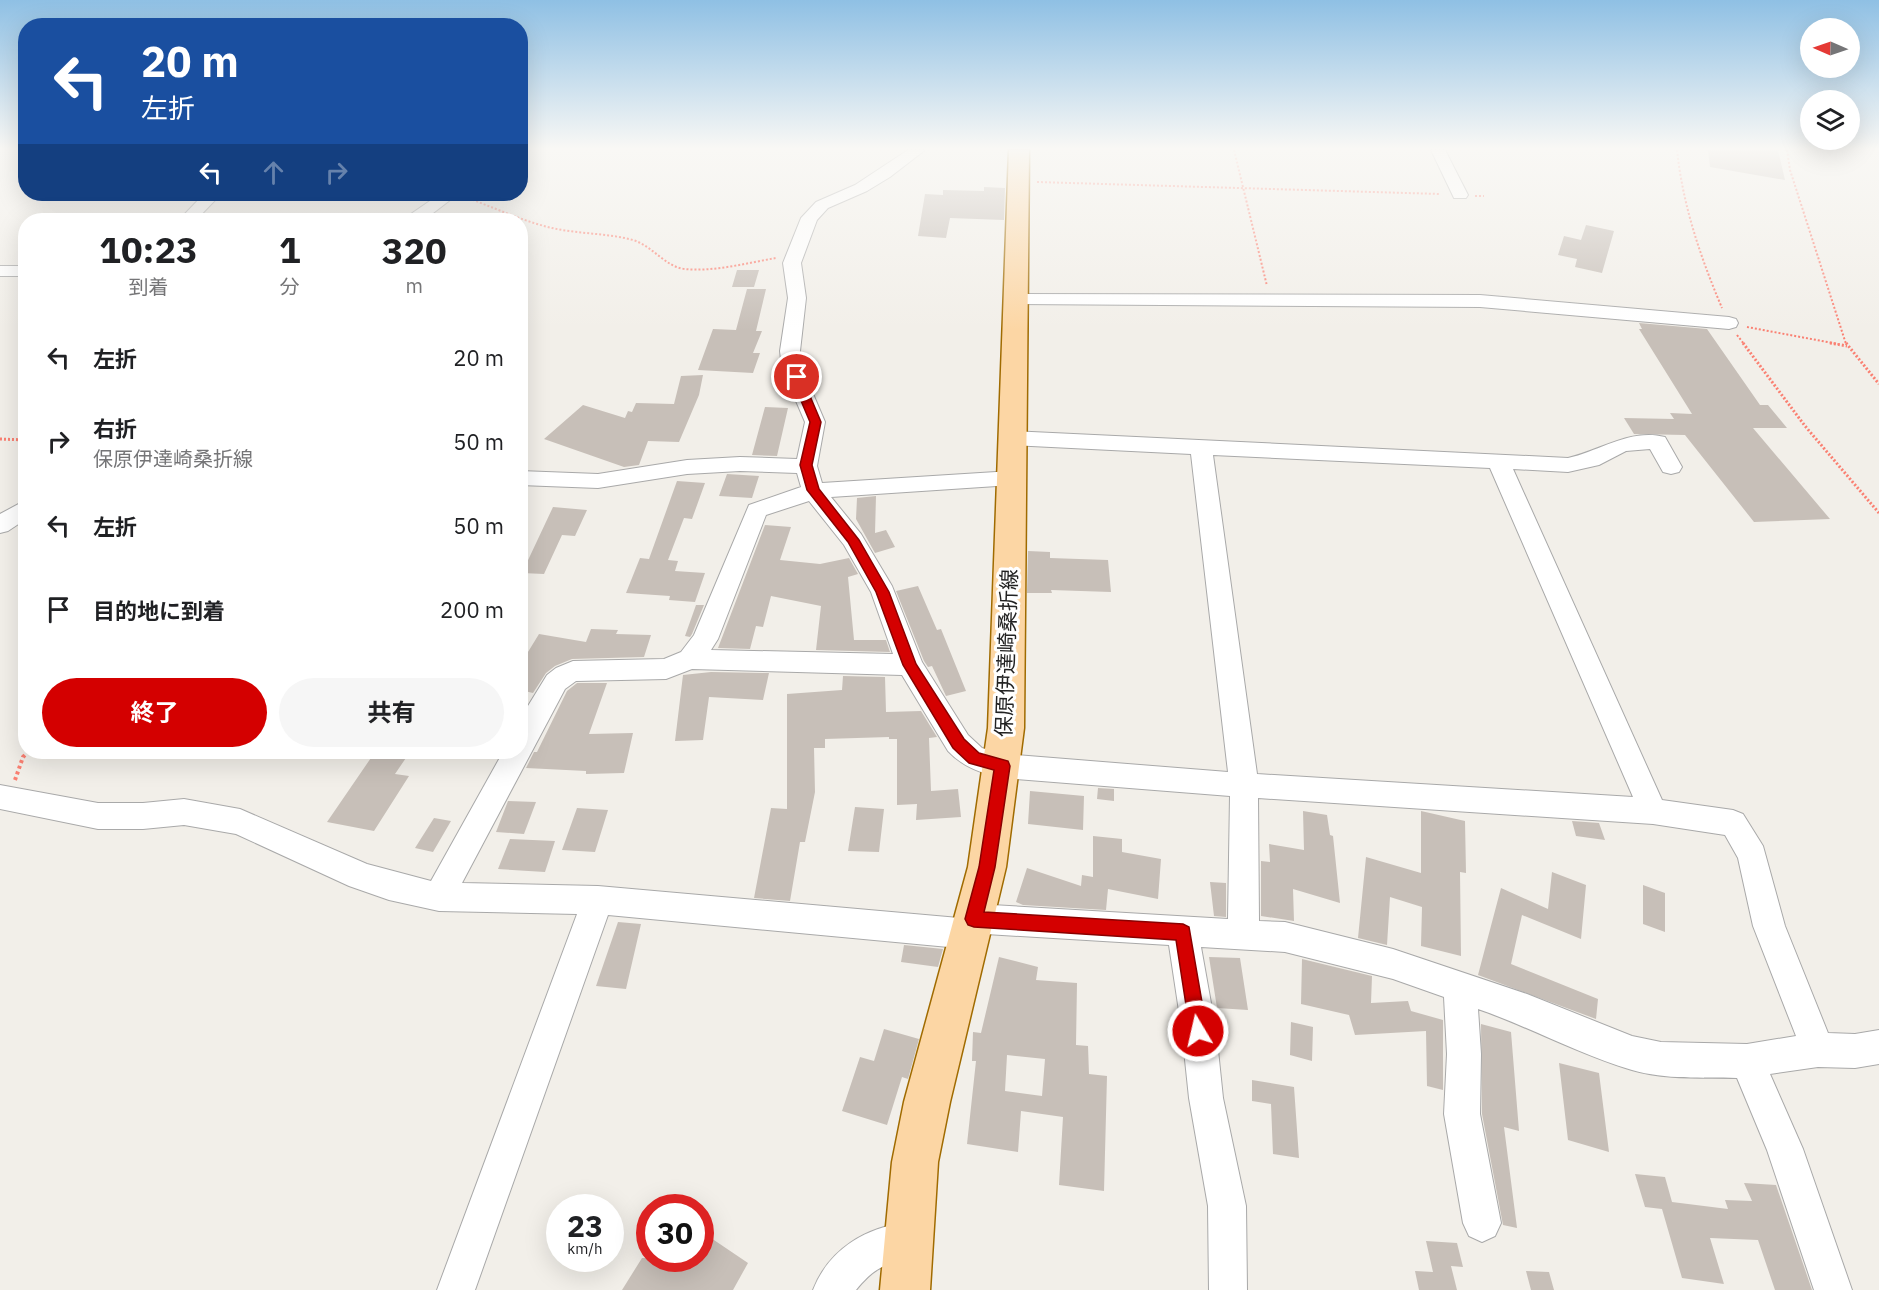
<!DOCTYPE html>
<html lang="ja">
<head>
<meta charset="utf-8">
<style>
  body { margin:0; font-family:"IBM Plex Sans","Noto Sans JP",sans-serif; background:#f6f6f6; color:#202124; height:100vh; display:flex; flex-direction:column; font-size:22px; white-space:nowrap }
  * { box-sizing:border-box; margin:0 }
  p { font-size:20px; color:#757577 }
  .icon { flex:none; width:33px; height:33px; fill:none; stroke:currentColor; stroke-width:2; stroke-linecap:round; stroke-linejoin:round }
  .map { position:relative; flex:1; overflow:hidden }
  .drawer { position:absolute; left:18px; top:213px; width:510px; height:546px; display:flex; flex-direction:column; background:#fff; border-radius:24px; box-shadow:0 6px 24px #0002 }
  .drawer>* { flex:none }
  .hud { position:absolute; left:18px; top:18px; width:510px; height:183px; border-radius:24px; box-shadow:0 6px 24px #0002; background:#1a4fa0; color:#fff; overflow:hidden }
  .needle { width:39px; rotate:272deg }
  .buttons { position:absolute; left:1800px; top:18px; display:grid; gap:12px }
  .buttons a { display:grid; place-items:center; width:60px; height:60px; border-radius:50%; background:#fff; box-shadow:0 6px 24px #0002; font-size:30px }
  .speed { position:absolute; left:546px; top:1194px; display:flex; gap:12px; font-size:30px; font-weight:700; text-align:center }
  .speed>* { display:grid; place-content:center; width:78px; height:78px; border-radius:50%; background:#fff; box-shadow:0 6px 24px #0002; line-height:1 }
  .speed small { font-size:15px; font-weight:400 }
  .speed .limit { border:9px solid #d22; background:#fff; color:#111 }
  .pin { position:absolute; display:grid; place-items:center; width:51px; height:51px; color:#fff; margin:-26px; border:3px solid #fff; border-radius:50%; box-shadow:0 2px 6px #0007 }
  .me { position:absolute; width:66px; margin:-33px; rotate:351deg; stroke-linejoin:round; filter:drop-shadow(0 0 4px #0008) }
  .turn { display:flex; align-items:center; gap:21px; height:126px; padding:0 24px; font-size:27px }
  .turn .icon { width:78px; height:78px; stroke-width:2.5 }
  .turn b { display:block; font-size:42px; line-height:51px }
  .lanes { display:flex; align-items:center; height:57px; padding:0 24px; background:#0003; justify-content:center; gap:30px; direction:ltr }
  .lanes .off { opacity:.35 }
  .eta { display:flex; justify-content:space-evenly; align-items:center; height:102px; text-align:center }
  .eta b { font-size:36px; font-weight:700; line-height:42px }
  .button { display:flex; gap:12px; margin-top:auto; padding:12px 24px }
  .button a { flex:1; height:69px; border-radius:36px; background:#d40000; color:#fff; font-size:24px; font-weight:700; line-height:69px; text-align:center }
  .button a+a { background:#f6f6f6; color:#202124 }
  ul { padding:0; list-style:none }
  li { display:flex; align-items:center; gap:18px; height:84px; padding:0 24px }
  li div { flex:1 }
  li b { display:block; font-size:22px }
  li em { font-style:normal }
  .map>svg:first-child { display:block }
</style>
</head>
<body>
<div class="map">
<svg width="1879" height="1290" viewBox="0 0 1879 1290">
  <rect width="100%" height="100%" fill="#f2efe9"/>
  <!-- building -->
  <path fill="#c7bfb8" fill-rule="evenodd" d="M1708,150H1778L1785,180L1710,167Z
    M984,187L1005,188L1004,220L950,218L946,238L918,236L925,194L943,195V190L984,191Z
    M1586,225L1614,231L1602,273L1575,267L1577,259L1558,255L1564,236L1581,240Z
    M737,270H759L754,287H732Z
    M747,289H766L756,331H762L753,353H760L753,373L698,370L713,329L736,330Z
    M1639,323L1707,329L1760,405H1768L1787,428H1753L1830,519L1754,522L1685,435L1634,434L1624,418L1674,419L1670,413L1692,414L1639,329H1642Z
    M703,375L699,395L679,442L648,441L639,465L624,467L544,439L583,405L625,418L628,411L632,412L636,403L674,404L681,376Z
    M765,407L788,408L777,456L752,455Z
    M727,474L759,476L752,498L719,496Z
    M677,481L705,483L692,519L684,518L668,560L678,561L675,571L705,573L695,602L669,600L670,596L626,593L640,558L649,559Z
    M876,496L875,533L886,530L895,547L875,553L856,519L857,498Z
    M553,507L587,510L575,536L562,535L544,574L522,573Z
    M765,525L791,527L780,560L820,564L849,558L858,574L848,577L854,640H886L890,652L816,650L821,606L771,596L763,627L756,626L750,649L718,648Z
    M1028,551L1050,552V558L1108,560L1111,592L1051,590L1052,593H1027Z
    M918,586L937,630L941,629L966,691L946,696L932,666L928,667L924,661L896,591Z
    M696,605H704L692,634L690,637L685,636Z
    M591,629L618,630L616,634L651,635L644,657L572,659L555,666L546,673L533,693L520,690V665L539,634L586,642Z
    M711,672L769,673L763,700L709,697L703,740L675,741L683,675Z
    M843,676L885,677L886,712L921,711L937,737L929,738L931,791L958,789L961,817L916,820L917,804L897,805V739H889V737L825,739V748H814L815,792L805,842H800L790,901L754,898L771,808L787,809V694L842,690Z
    M577,683H607L589,734L633,733L624,773L586,774V771L526,768L534,752H537L567,691Z
    M375,752H410L395,774L409,776L374,831L327,822Z
    M1098,788L1114,789V801L1097,799Z
    M1030,791L1084,796L1083,830L1028,824Z
    M508,801L536,802L524,834L496,832Z
    M855,807L884,809L879,852L848,851Z
    M577,808L608,810L595,852L562,850Z
    M1303,811L1327,815L1330,835L1333,836L1340,903L1293,889L1294,921L1261,916V861L1270,862L1269,844L1304,850Z
    M1421,811L1465,821L1466,873L1460,872L1461,956L1421,946L1422,907L1390,897L1387,945L1358,938L1366,857L1421,873Z
    M434,818L451,821L433,852L415,848Z
    M1572,821L1599,823L1605,840L1576,836Z
    M1093,836L1122,839V852L1161,859L1158,899L1108,889L1106,910L1023,905L1016,902L1027,868L1081,886L1082,875L1093,877Z
    M510,839L555,841L545,872L498,869Z
    M1552,872L1586,885L1581,939L1522,915L1511,964L1598,999L1596,1019L1478,975L1501,888L1548,909Z
    M1210,882L1226,883V917L1214,916Z
    M1643,885L1665,893V932L1643,924Z
    M618,922L641,924L626,989L596,986Z
    M904,945L943,949L938,967L901,962Z
    M999,957L1038,967L1036,980L1077,983L1076,1045L1088,1046L1089,1074L1107,1076L1104,1191L1059,1185L1063,1117L1021,1111L1018,1152L967,1144L976,1061H972L973,1032L981,1033ZM1007,1055L1045,1059L1042,1096L1005,1091Z
    M1209,957L1240,958L1248,1010L1217,1008Z
    M1302,959L1372,976L1371,1003L1408,1001L1411,1011L1443,1020V1090L1427,1086L1426,1031L1355,1035L1349,1015L1301,1004Z
    M1291,1022L1313,1027L1312,1061L1290,1055Z
    M1481,1024L1511,1032L1519,1131L1504,1127L1517,1228L1503,1225L1482,1114Z
    M884,1029L919,1039L908,1079L902,1077L887,1125L842,1111L860,1057L874,1061Z
    M1559,1063L1599,1073L1609,1152L1568,1140Z
    M1252,1080L1294,1087L1299,1158L1273,1154L1271,1104L1252,1101Z
    M1635,1174L1665,1177L1672,1202L1728,1209L1725,1200L1752,1201L1744,1183L1776,1185L1812,1290H1775L1758,1240L1710,1238L1724,1284L1682,1278L1662,1209L1645,1207Z
    M708,1236L748,1263L733,1290H622L642,1258H700V1249Z
    M1426,1241L1457,1243L1463,1267L1451,1266L1457,1290H1419L1415,1271L1433,1272Z
    M1526,1271L1549,1272L1554,1290H1531Z"/>
  <g fill="none" stroke-linecap="round" stroke-linejoin="round">
    <!-- minor casing -->
    <g stroke="#a9a9a9" stroke-width="2">
      <path id="minor" d="M908,150H925L890,177L867,191L828,208L817,220L801,263L806,298L800,351L802,368L825,422L817,466L822,483L1012,471L1020,473L1023,478L1020,483L1012,485L831,497L861,534L892,586L922,662L968,735L982,748L1002,754L1228,772L1191,454L1013,445L1006,443L1002,438L1006,433L1013,431L1568,458C1600,451 1630,428 1665,437L1682,467L1679,472L1671,474L1663,472L1650,449L1626,451L1599,465L1568,472L1513,469L1662,800L1733,810L1743,814L1763,846L1785,926L1828,1033L1855,1034L1879,1030V1064L1855,1068L1818,1067L1770,1074L1803,1149L1852,1290H1814L1767,1150L1737,1078C1702,1077 1666,1080 1632,1070C1580,1055 1530,1027 1478,1009L1481,1054L1480,1114L1501,1223L1495,1236L1482,1242L1469,1236L1463,1223L1444,1114L1447,1054L1444,997L1393,979L1285,952L1201,947L1216,1031L1223,1098L1246,1206L1247,1290H1209L1208,1206L1189,1098L1182,1031L1169,945L986,934L981,945L970,949L608,915L475,1290H437L577,914L439,911L389,900L349,886L236,834L184,825L143,829H98L0,809V785L98,803H143L184,799L240,809L367,864L431,881L503,752H520V719L547,675L556,668L573,661L664,659L681,652L694,635L749,505L801,487L797,473L740,471L687,474L598,488L520,485V471L598,474L687,460L740,457L797,459L805,422L782,368L780,351L788,298L783,263L801,218L816,202L855,185ZM1213,455L1490,468L1633,797L1257,774ZM809,501L844,545L871,592L893,654L711,650L718,639L766,515ZM692,669L902,675L948,751C963,767 981,773 1002,778L1230,796L1228,919L974,904L963,909L959,918L598,886L462,883L565,689L576,681L666,679ZM1258,798L1653,824L1725,835L1738,858L1753,926L1796,1036L1747,1044L1661,1042L1632,1036L1527,994L1393,949L1285,922L1259,921Z
        M1431,150H1445L1468,195L1466,198H1454Z
        M204,194H221L196,220H179Z
        M440,194H458L424,220H406L408,216Z
        M0,266H26V276H0Z
        M1015,294L1480,295L1729,317L1736,319L1738,323L1736,327L1729,329L1480,307L1009,304L1006,300L1009,296Z
        M26,500V519L8,531L0,533V514Z
        M909,1222L922,1228L928,1241L922,1254C890,1268 882,1258 856,1290H813C829,1249 866,1227 909,1222Z"/>
    </g>
    <!-- major casing -->
    <g stroke="#a06b00" stroke-width="3">
      <path id="major" d="M1009,150H1029L1024,728L1006,867L950,1102L938,1162L930,1290H880L892,1162L904,1102L968,867L988,728Z"/>
    </g>
    <!-- path-far2 -->
    <path stroke="#fa8072" stroke-width="2" stroke-dasharray="2 2" stroke-linecap="butt" d="M1234,150L1267,286
      M1677,150C1683,206 1700,256 1722,308
      M1787,150L1790,170L1846,344
      M1037,182L1440,194
      M1475,196H1484
      M465,197C493,207 522,221 552,228C578,234 607,233 633,240C653,246 665,267 685,269C714,272 747,263 776,258
      M1747,327L1838,344
      M1737,335L1744,344"/>
    <!-- path-far1 -->
    <path stroke="#fa8072" stroke-width="3" stroke-dasharray="2 2" stroke-linecap="butt" d="M1743,343L1805,426L1879,513
      M1830,343L1847,346
      M1846,343L1879,384
      M0,439L26,440"/>
    <!-- path -->
    <path stroke="#fa8072" stroke-width="4" stroke-dasharray="3 3" stroke-linecap="butt" d="M15,780L23,757L28,752"/>
    <!-- minor -->
    <use href="#minor" fill="#fff" fill-rule="evenodd"/>
    <!-- major -->
    <use href="#major" fill="#fcd6a4" fill-rule="evenodd"/>
  </g>
  <!-- sky -->
  <linearGradient id="sky" x2="0" y2="1"><stop stop-color="#8fc0e4"/><stop offset="0.45" stop-color="#f9f8f5"/><stop offset="1" stop-color="#f9f8f5" stop-opacity="0"/></linearGradient>
  <rect width="1879" height="330" fill="url(#sky)"/>
  <!-- route -->
  <path fill="#d40000" stroke="#8a0000" stroke-width="1.5" d="M797,374L802,377L821,422L812,465L819,489L859,540L889,592L916,664L964,739L979,753L1008,761L1010,766L995,867L984,912L1183,924L1189,927L1207,1031L1205,1038L1198,1040L1192,1038L1190,1031L1176,940L974,927L968,925L965,919L979,867L994,770L969,763L953,748L903,665L876,592L848,542L807,490L800,465L810,422L791,377Z"/>
  <g text-anchor="middle" stroke-width="6" stroke-linejoin="round" paint-order="stroke">
    <!-- street labels -->
    <g font-size="21" fill="#222" stroke="#fff">
      <text transform="translate(1007 653) rotate(-88)" y="7">保原伊達崎桑折線</text>
    </g>
  </g>
</svg>
<div class="buttons">
<a><svg class="needle" viewBox="-14 -14 28 28"><path d="M0-13l5 13h-10z" fill="#e53935"/><path d="M0 13l5-13h-10z" fill="#757577"/></svg></a>
<a><svg class="icon" aria-label="layers" viewBox="0 0 24 24"><path d="M12 4l9 5-9 5-9-5zM3 14l9 5 9-5"/></svg></a>
</div>
<div class="speed"><div>23<small>km/h</small></div><div class="limit">30</div></div>
<div class="pin" style="left:797px;top:377px;background:#d93025"><svg class="icon" aria-label="arrive" viewBox="0 0 24 24"><path d="M6 21V4h12l-3 4 3 4H6"/></svg></div>
<svg class="me" style="left:1198px;top:1031px" viewBox="-20 -20 40 40"><circle r="17" fill="#d40000" stroke="#fff" stroke-width="3"/><path d="M0-11L8 9 0 5-8 9z" fill="#fff"/></svg>
<div class="hud">
<div class="turn"><svg class="icon" aria-label="left" viewBox="0 0 24 24"><path d="M17 20v-9H6M10 6l-5 5 5 5"/></svg><div><b>20 m</b>左折</div></div>
<div class="lanes"><svg class="icon" aria-label="left" viewBox="0 0 24 24"><path d="M17 20v-9H6M10 6l-5 5 5 5"/></svg><svg class="icon off" aria-label="ahead" viewBox="0 0 24 24"><path d="M12 20V5M6 11l6-6 6 6"/></svg><svg class="icon off" aria-label="right" viewBox="0 0 24 24"><path d="M7 20v-9h11M14 6l5 5-5 5"/></svg></div>
</div>
<section class="drawer">
<div class="eta">
<div><b>10:23</b><p>到着</p></div>
<div><b>1</b><p>分</p></div>
<div><b>320</b><p>m</p></div>
</div>
<ul>
<li><svg class="icon" aria-label="left" viewBox="0 0 24 24"><path d="M17 20v-9H6M10 6l-5 5 5 5"/></svg><div><b>左折</b></div><em>20 m</em></li>
<li><svg class="icon" aria-label="right" viewBox="0 0 24 24"><path d="M7 20v-9h11M14 6l5 5-5 5"/></svg><div><b>右折</b><p>保原伊達崎桑折線</p></div><em>50 m</em></li>
<li><svg class="icon" aria-label="left" viewBox="0 0 24 24"><path d="M17 20v-9H6M10 6l-5 5 5 5"/></svg><div><b>左折</b></div><em>50 m</em></li>
<li><svg class="icon" aria-label="arrive" viewBox="0 0 24 24"><path d="M6 21V4h12l-3 4 3 4H6"/></svg><div><b>目的地に到着</b></div><em>200 m</em></li>
</ul>
<div class="button"><a>終了</a><a>共有</a></div>
</section>
</div>
</body>
</html>
